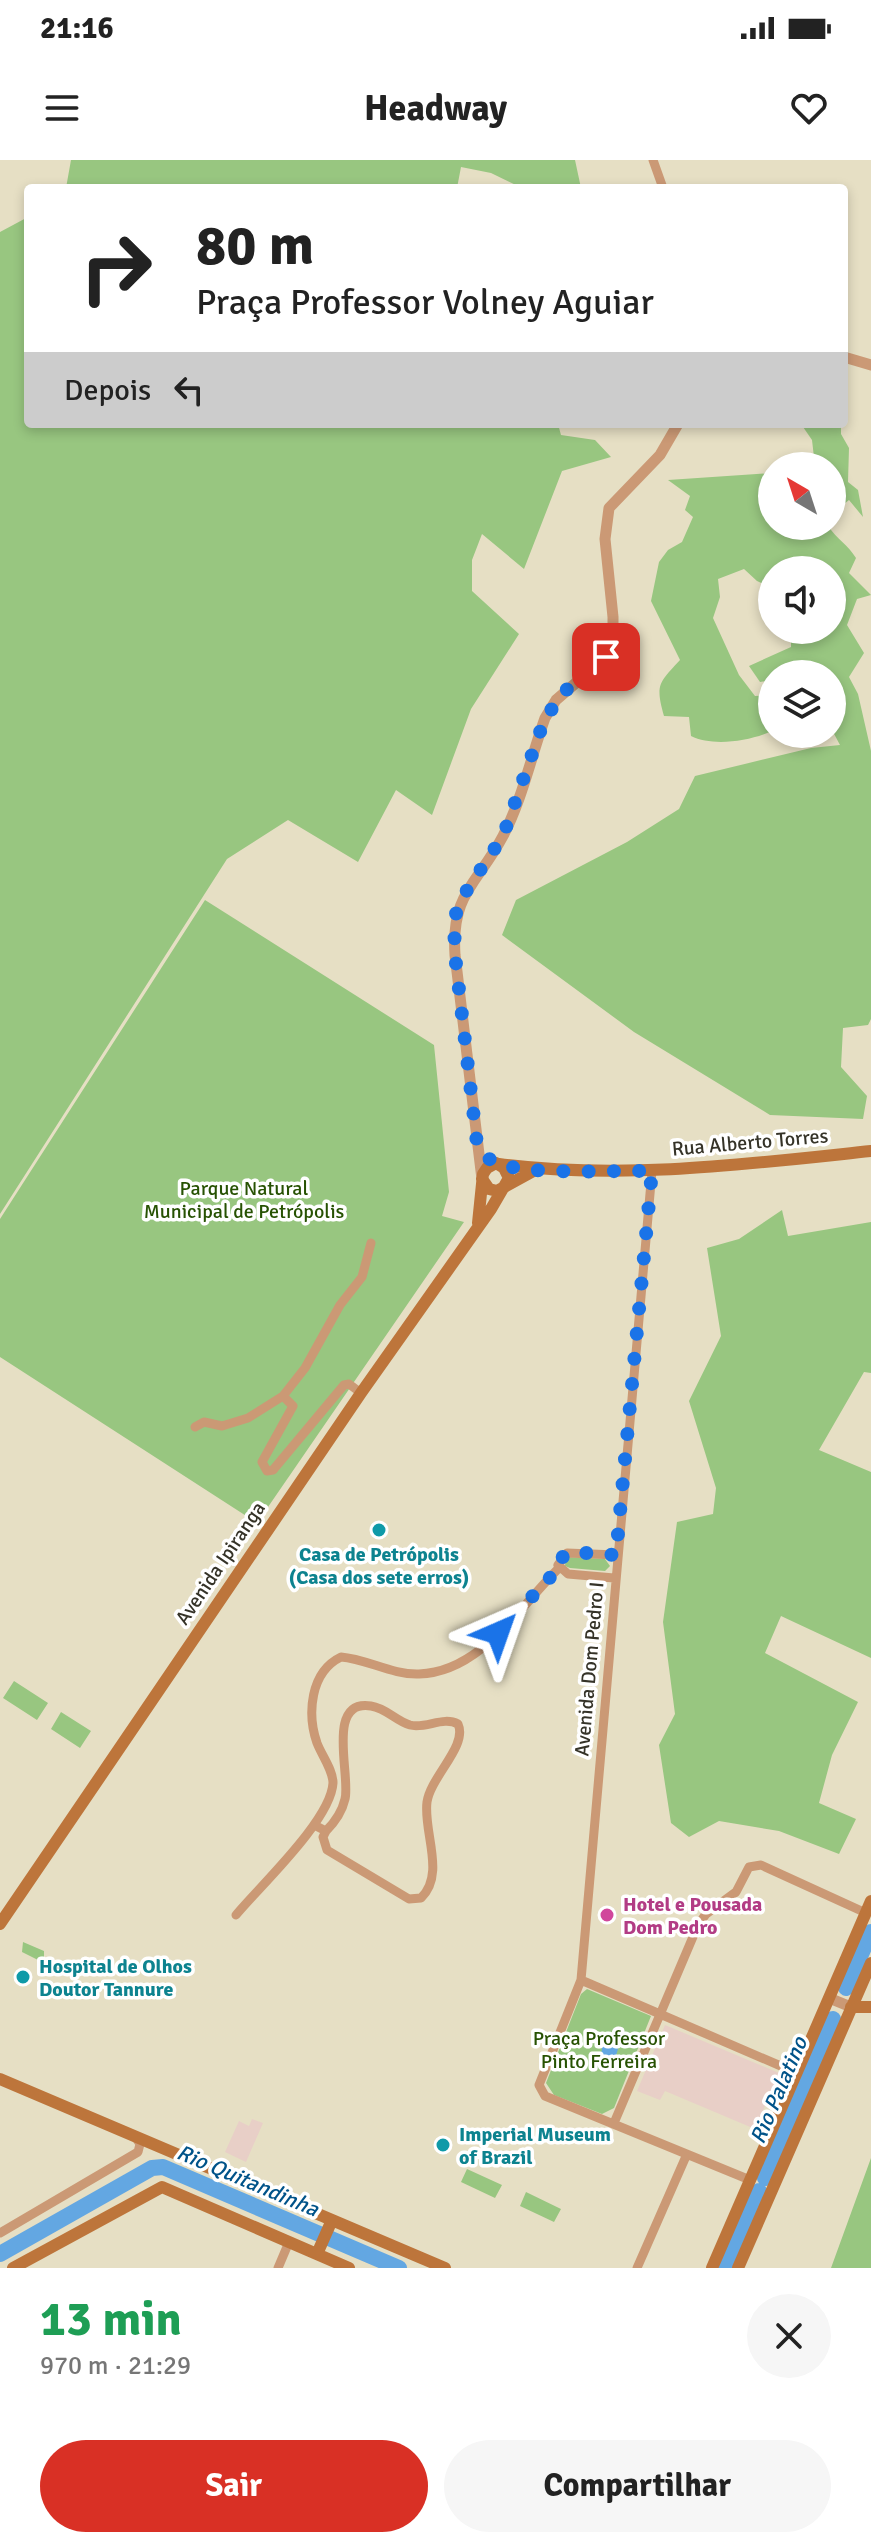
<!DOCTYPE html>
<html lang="pt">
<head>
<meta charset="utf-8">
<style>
  body { margin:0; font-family:Signika,sans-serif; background:#f6f6f6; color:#222; height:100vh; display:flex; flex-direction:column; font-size:30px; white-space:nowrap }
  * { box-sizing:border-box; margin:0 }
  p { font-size:26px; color:#767676 }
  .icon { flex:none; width:44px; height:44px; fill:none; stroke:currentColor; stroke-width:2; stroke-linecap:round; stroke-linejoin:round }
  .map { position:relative; height:2108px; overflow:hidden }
  .panel { display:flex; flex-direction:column; background:#fff; flex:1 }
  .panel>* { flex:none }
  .banner { position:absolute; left:24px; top:24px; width:824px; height:244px; border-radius:8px; box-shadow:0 4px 12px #0003; background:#fff; color:#222; overflow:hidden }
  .needle { width:52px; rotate:321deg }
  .controls { position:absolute; left:758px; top:292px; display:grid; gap:16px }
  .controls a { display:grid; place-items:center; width:88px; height:88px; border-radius:50%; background:#fff; box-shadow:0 4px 12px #0003; font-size:40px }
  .pin { position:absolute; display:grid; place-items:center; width:68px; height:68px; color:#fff; margin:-34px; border-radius:16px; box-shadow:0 4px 12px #0006 }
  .me { position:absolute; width:88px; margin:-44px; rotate:43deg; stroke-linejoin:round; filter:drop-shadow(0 0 6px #0008) }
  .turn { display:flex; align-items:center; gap:28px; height:168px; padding:0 40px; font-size:36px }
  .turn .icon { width:104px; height:104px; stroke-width:2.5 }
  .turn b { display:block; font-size:56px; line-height:68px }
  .then { display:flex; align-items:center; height:76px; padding:0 40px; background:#0003; gap:16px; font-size:30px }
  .round { display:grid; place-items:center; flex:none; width:84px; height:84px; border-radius:42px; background:#f6f6f6 }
  .summary { display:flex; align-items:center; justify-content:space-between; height:136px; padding:0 40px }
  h1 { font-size:48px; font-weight:700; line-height:60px; color:#1e9e55 }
  .cta { display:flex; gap:16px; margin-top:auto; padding:16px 40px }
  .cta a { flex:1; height:92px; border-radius:48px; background:#d93025; color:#fff; font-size:32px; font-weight:700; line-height:92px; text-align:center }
  .cta a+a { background:#f6f6f6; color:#222 }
  .status { display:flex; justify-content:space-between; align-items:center; height:56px; padding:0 40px; background:#fff; direction:ltr }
  .status svg { height:22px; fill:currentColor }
  header { display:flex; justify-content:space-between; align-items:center; height:104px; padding:0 40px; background:#fff; font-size:36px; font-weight:700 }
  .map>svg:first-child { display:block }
</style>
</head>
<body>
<div class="status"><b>21:16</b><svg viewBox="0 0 49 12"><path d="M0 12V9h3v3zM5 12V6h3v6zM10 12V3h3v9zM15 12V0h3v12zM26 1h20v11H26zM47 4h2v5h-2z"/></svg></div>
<header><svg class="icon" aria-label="menu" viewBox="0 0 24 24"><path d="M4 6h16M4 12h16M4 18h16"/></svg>Headway<svg class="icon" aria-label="heart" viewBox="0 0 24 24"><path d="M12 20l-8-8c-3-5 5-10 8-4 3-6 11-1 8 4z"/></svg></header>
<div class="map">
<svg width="871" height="2108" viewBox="0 0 871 2108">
  <rect width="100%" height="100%" fill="#e6dfc4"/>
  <!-- education -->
  <path fill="#e8cfc7" d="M665,1865L779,1913L755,1969L665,1931L660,1940L637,1931Z
    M252,1959L263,1963L246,2002L225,1992L239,1961L249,1966Z"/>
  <!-- green -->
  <path fill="#98c680" d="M71,0H575L581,28H522L491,13L461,7L457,28H66Z
    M28,57V264H558L561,275L595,280L611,297L562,311L524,409L482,374L472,400V431L519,474L471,549L432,655L396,630L358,702L288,660L227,699L0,1054V72Z
    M801,264H841V274L849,288L848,322L858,330L863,357L849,340L832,354V306H815L812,280Z
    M772,313V366H828C837,379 848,385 856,398L849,413L871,435L857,439L847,465L864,493L849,517L858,534L871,591V859L868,865L843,868L841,907L867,936L863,959L770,955L634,872L502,775L516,740L627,682L679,649L695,616L811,588L840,585L832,570V514H772V520L760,522L749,506L791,487V470H832V410H772V428L757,421L744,409L718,419L720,437L713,458L739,515L755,536L772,535V571C750,581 713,587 691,576L689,557L664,556C655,524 659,523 680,500L651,441L659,402L668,390L682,382L693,357L685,350L690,336L668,320Z
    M205,740L434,885L449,1032L442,1056L464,1062L257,1363L0,1197V1059Z
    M782,1050L788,1076L871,1062V1213L864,1212L819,1290L871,1312V1498L781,1456L765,1493L858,1542L832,1595L819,1643L856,1659L839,1694L779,1671L719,1661L689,1677L671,1663L659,1585L675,1554L663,1462L677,1362L713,1354L716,1328L689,1241L721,1176L707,1088L739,1079Z
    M566,1397L605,1399L610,1406L605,1411L570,1408L565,1406Z
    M14,1521L48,1543L37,1560L3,1538Z
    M61,1552L91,1571L80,1588L51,1569Z
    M23,1782L44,1791V1797L38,1800L22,1792Z
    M587,1829L651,1856L614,1948L602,1954L554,1935L546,1923L581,1834Z
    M871,1998V2108H831Z
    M467,2009L502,2025L495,2038L461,2022Z
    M526,2032L561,2049L554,2062L520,2046Z"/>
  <!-- water -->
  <path fill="#63a7e2" d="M603,1872L615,1877L618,1889L614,1902L608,1906L600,1899L602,1889L598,1877Z"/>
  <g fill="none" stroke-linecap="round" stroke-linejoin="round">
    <!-- river -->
    <path stroke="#63a7e2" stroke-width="16" d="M846,1828L871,1772
      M765,2018L833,1859
      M0,2094L152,2008L163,2007L399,2108
      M725,2108L759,2031"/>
    <!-- minor -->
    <path stroke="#cb9975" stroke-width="9" d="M653,0L663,28
      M652,1011L581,1820L539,1925L545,1936L750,2020
      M283,1236L305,1208L340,1145L362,1117L371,1083
      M195,1267L204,1262L222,1266L248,1258L283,1236L293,1246L262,1302L267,1311L273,1310L344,1225L349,1224L361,1233
      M614,1418L568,1414L558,1405L567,1393L616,1395
      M314,1665L326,1671L323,1677L327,1690L409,1739L421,1738C446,1714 423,1672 427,1642C431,1616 468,1586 458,1564C443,1556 426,1569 410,1565C396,1561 386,1548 371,1546C325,1539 351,1616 345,1639C342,1652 335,1662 326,1671
      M236,1755C260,1726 331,1660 333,1623C333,1610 322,1596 317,1583C307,1554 310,1512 341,1497C367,1499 392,1515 419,1514C481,1512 520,1446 559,1408
      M581,1820L797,1913
      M614,1963L698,1765L706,1754L736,1732L749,1707L761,1705L866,1753
      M0,2073L138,1992L140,1984L136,1978
      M278,2108L289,2082
      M637,2108L687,1994"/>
    <!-- tertiary -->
    <path stroke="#cb9975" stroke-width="11" d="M844,197L871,205
      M482,1019L455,795C451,733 477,725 503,676C522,640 531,597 545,558L556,540L606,497L613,487V457L605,379L609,348L660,295L678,264
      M829,1838L851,1847"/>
    <!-- secondary -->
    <path stroke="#bd753b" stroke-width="12" d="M499,1004C623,1020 748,1004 871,991
      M482,1019L489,1029L497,1031L537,1009
      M478,1063L483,1014L487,1008L496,1003
      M0,1764L361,1233L491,1049L509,1018L504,1008L496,1003
      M851,1847H871
      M0,1919L445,2108
      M317,2094L332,2060
      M13,2108L162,2027L349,2108
      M712,2108L871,1741
      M738,2108L871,1803"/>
  </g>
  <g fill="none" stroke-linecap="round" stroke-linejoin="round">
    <!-- route -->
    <path stroke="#1a73e8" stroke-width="14" stroke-dasharray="0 25.2" d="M498,1473L559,1408L563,1396L572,1392L616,1395L652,1011C616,1010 524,1016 494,1002C486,998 482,990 477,984L455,795L454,758L467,730L503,676L545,558L568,528L606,497"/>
  </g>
  <!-- markers -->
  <g fill="#0f9aa8" stroke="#fff" stroke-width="3">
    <circle cx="379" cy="1370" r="8"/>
    <circle cx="23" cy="1817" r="8"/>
    <circle cx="443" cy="1985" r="8"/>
  </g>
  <circle fill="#d1479c" stroke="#fff" stroke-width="3" cx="607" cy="1755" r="8"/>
  <g text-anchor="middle" stroke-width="7" stroke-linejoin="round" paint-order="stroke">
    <!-- street labels -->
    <g font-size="20" fill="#353328" stroke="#fff">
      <text transform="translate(750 982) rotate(-5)" y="7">Rua Alberto Torres</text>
      <text transform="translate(220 1403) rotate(-56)" y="7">Avenida Ipiranga</text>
      <text transform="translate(589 1509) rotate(-85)" y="7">Avenida Dom Pedro I</text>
    </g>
    <!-- park labels -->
    <g font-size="20" fill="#275203" stroke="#fff">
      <text x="244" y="1035">Parque Natural<tspan x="244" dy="23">Municipal de Petrópolis</tspan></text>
      <text x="599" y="1885">Praça Professor<tspan x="599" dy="23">Pinto Ferreira</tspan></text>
    </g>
    <!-- culture labels -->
    <g font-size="20" font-weight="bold" fill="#0d838f" stroke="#fff" text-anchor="start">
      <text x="379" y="1401" text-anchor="middle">Casa de Petrópolis<tspan x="379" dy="23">(Casa dos sete erros)</tspan></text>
      <text x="39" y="1813">Hospital de Olhos<tspan x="39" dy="23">Doutor Tannure</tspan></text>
      <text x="459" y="1981">Imperial Museum<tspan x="459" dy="23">of Brazil</tspan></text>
    </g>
    <!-- hotel labels -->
    <g font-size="20" font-weight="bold" fill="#b23c85" stroke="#fff" text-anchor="start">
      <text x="623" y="1751">Hotel e Pousada<tspan x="623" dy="23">Dom Pedro</tspan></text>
    </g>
    <!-- water labels -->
    <g font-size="22" font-style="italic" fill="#005389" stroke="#fff">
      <text transform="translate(778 1930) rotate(-67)" y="8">Rio Palatino</text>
      <text transform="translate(248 2020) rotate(23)" y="8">Rio Quitandinha</text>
    </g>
  </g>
</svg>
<div class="controls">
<a><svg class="needle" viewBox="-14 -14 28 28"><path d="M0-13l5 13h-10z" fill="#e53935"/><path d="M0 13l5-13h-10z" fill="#767676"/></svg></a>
<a><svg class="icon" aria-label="sound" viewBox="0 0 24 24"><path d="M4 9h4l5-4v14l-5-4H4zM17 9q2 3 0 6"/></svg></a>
<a><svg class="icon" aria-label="layers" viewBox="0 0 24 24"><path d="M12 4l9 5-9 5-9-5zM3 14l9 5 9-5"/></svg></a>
</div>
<div class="pin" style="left:606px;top:497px;background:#d93025"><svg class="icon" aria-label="arrive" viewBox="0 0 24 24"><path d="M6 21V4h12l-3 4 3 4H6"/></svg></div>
<svg class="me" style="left:498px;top:1473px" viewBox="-20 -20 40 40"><path d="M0-17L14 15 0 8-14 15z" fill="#1a73e8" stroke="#fff" stroke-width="4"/></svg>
<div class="banner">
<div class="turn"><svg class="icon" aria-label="right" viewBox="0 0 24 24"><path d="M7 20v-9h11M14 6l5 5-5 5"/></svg><div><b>80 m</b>Praça Professor Volney Aguiar</div></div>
<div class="then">Depois<svg class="icon" aria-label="left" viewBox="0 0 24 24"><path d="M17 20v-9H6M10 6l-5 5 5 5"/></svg></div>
</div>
</div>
<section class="panel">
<div class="summary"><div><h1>13 min</h1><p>970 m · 21:29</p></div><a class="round"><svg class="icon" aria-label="close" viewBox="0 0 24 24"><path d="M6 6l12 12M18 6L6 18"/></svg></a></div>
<div class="cta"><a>Sair</a><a>Compartilhar</a></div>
</section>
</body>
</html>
